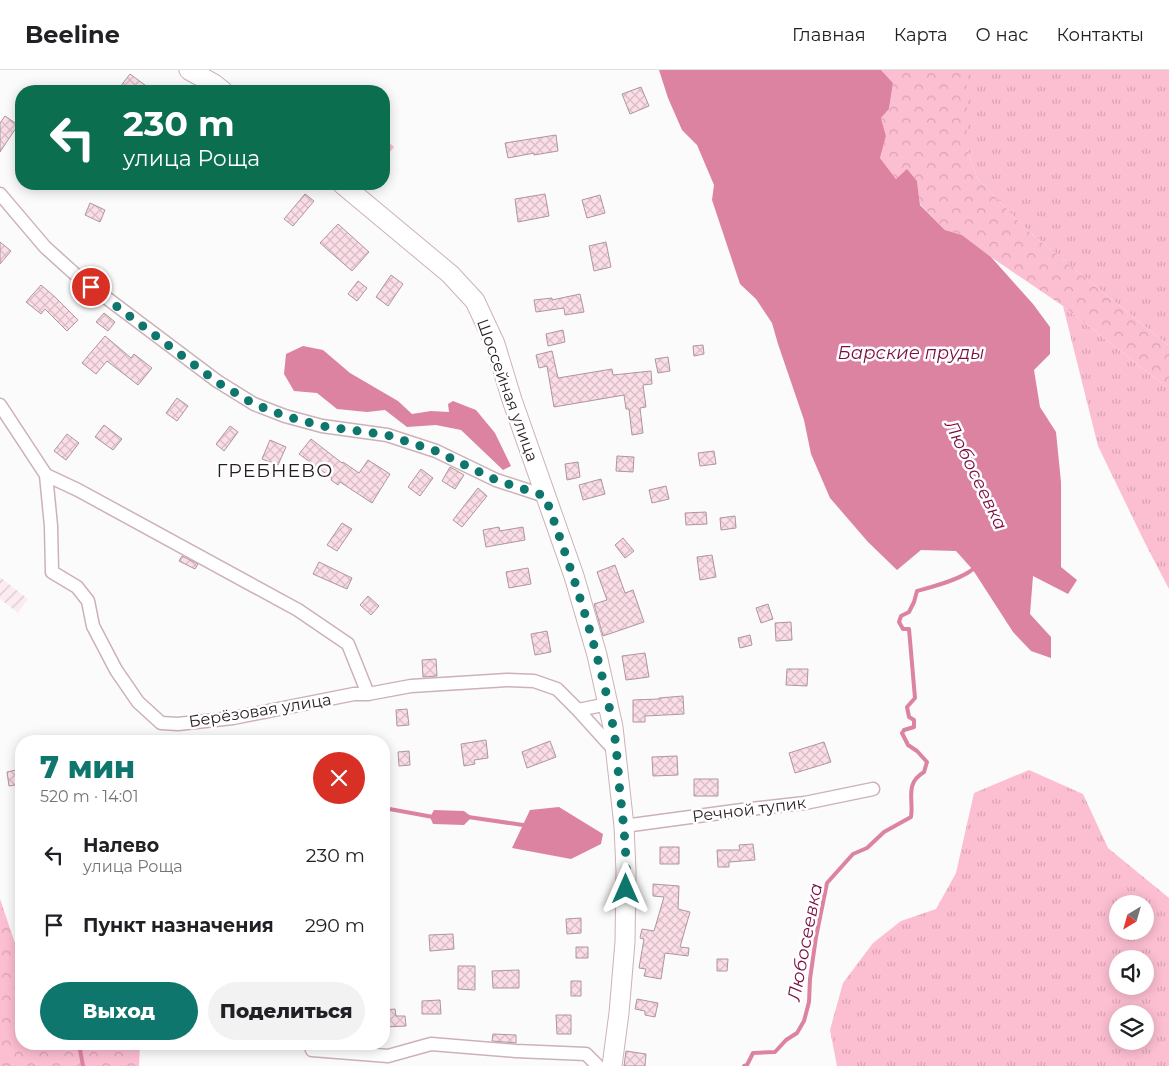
<!DOCTYPE html>
<html lang="ru">
<head>
<meta charset="utf-8">
<style>
  body { margin:0; font-family:Montserrat,sans-serif; background:#f2f2f2; color:#202124; height:100vh; display:flex; flex-direction:column; font-size:19px; white-space:nowrap }
  * { box-sizing:border-box; margin:0 }
  p { font-size:16px; color:#757577 }
  .icon { flex:none; width:28px; height:28px; fill:none; stroke:currentColor; stroke-width:2; stroke-linecap:round; stroke-linejoin:round }
  .map { position:relative; flex:1; overflow:hidden }
  .side { position:absolute; left:15px; top:665px; width:375px; height:315px; display:flex; flex-direction:column; background:#fff; border-radius:20px; box-shadow:0 2px 12px #0003 }
  .side>* { flex:none }
  .top-card { position:absolute; left:15px; top:15px; width:375px; height:105px; border-radius:20px; box-shadow:0 2px 12px #0003; background:#0b6e4f; color:#fff; overflow:hidden }
  .needle { width:32px; rotate:217deg }
  .controls { position:absolute; left:1109px; top:825px; display:grid; gap:10px }
  .controls a { display:grid; place-items:center; width:45px; height:45px; border-radius:50%; background:#fff; box-shadow:0 2px 12px #0003; font-size:25px }
  .pin { position:absolute; display:grid; place-items:center; width:42px; height:42px; color:#fff; margin:-21px; border:2px solid #fff; border-radius:50%; box-shadow:0 1px 5px #0007 }
  .me { position:absolute; width:55px; margin:-28px; rotate:0deg; stroke-linejoin:round; filter:drop-shadow(0 0 4px #0008) }
  .turn { display:flex; align-items:center; gap:18px; height:105px; padding:0 25px; font-size:22px }
  .turn .icon { width:65px; height:65px; stroke-width:2.5 }
  .turn b { display:block; font-size:35px; line-height:42px }
  .round { display:grid; place-items:center; flex:none; width:52px; height:52px; border-radius:26px; background:#f2f2f2 }
  .head { display:flex; align-items:center; justify-content:space-between; height:85px; padding:0 25px }
  h1 { font-size:30px; font-weight:800; line-height:38px; color:#0f766e }
  .button { display:flex; gap:10px; margin-top:auto; padding:10px 25px }
  .button a { flex:1; height:58px; border-radius:30px; background:#0f766e; color:#fff; font-size:20px; font-weight:800; line-height:58px; text-align:center }
  .button a+a { background:#f2f2f2; color:#202124 }
  ul { padding:0; list-style:none }
  li { display:flex; align-items:center; gap:15px; height:70px; padding:0 25px }
  li div { flex:1 }
  li b { display:block; font-size:19px }
  li em { font-style:normal }
  header { display:flex; align-items:center; gap:30px; box-sizing:border-box; height:70px; padding:0 25px; background:#fff; border-bottom:1px solid #e0e0e0 }
  header strong { font-size:24px }
  nav { display:flex; gap:28px; margin-inline-start:auto; font-size:18px }
  .map>svg:first-child { display:block }
</style>
</head>
<body>
<header>
<strong>Beeline</strong>
<nav><a>Главная</a><a>Карта</a><a>О нас</a><a>Контакты</a></nav>
</header>
<div class="map">
<svg width="1169" height="996" viewBox="0 0 1169 996">
  <defs>
    <pattern id="industrial-furrows" width="10" height="10" patternUnits="userSpaceOnUse" patternTransform="scale(1.25)"><rect width="10" height="10" fill="#fcecf1"/><path d="M-1 1l2-2M0 10L10 0M9 11l2-2" fill="none" stroke="#d8cace"/></pattern>
    <pattern id="grass-tufts" width="24" height="20" patternUnits="userSpaceOnUse" patternTransform="scale(1.25)"><rect width="24" height="20" fill="#fcbed1"/><path d="M3 7l-1-3M5 7V3M7 7l1-3M15 17l-1-3M17 17v-4M19 17l1-3" fill="none" stroke="#d8a3b3"/></pattern>
    <pattern id="forest-crowns" width="20" height="18" patternUnits="userSpaceOnUse" patternTransform="scale(1.25)"><rect width="20" height="18" fill="#fcbed1"/><path d="M2 6a3 3 0 1 1 6 0M12 15a3 3 0 1 1 6 0" fill="none" stroke="#d8a3b3"/></pattern>
    <pattern id="building-cross-hatch" width="8" height="8" patternUnits="userSpaceOnUse" patternTransform="scale(1.25)"><rect width="8" height="8" fill="#fbdde6"/><path d="M0 0l8 8M0 8l8-8" fill="none" stroke="#d7bdc5"/></pattern>
  </defs>
  <rect width="100%" height="100%" fill="#fbfbfb"/>
  <!-- industrial -->
  <path fill="url(#industrial-furrows)" d="M0,507L28,529L18,543L0,529Z"/>
  <!-- grass -->
  <path fill="url(#grass-tufts)" fill-rule="evenodd" d="M967,0H1169V276L1027,160L977,108L967,79Z
    M1063,236L1169,319V519L1145,473L1098,376Z
    M1029,700L1083,724L1108,778L1169,828V996H837L830,960L843,913L873,873L901,851L936,839L956,803L974,723ZM1118,834H1145V861H1118ZM1118,889H1145V916H1118ZM1118,944H1145V971H1118Z"/>
  <!-- forest -->
  <path fill="url(#forest-crowns)" d="M881,0H967V79L977,108L1027,160L1169,276V319L1063,236L991,187L962,165L945,160L920,134L917,111L907,100L896,109L880,88L886,66L881,48L889,39L893,13Z
    M0,829L21,891V974H140L139,996H0Z"/>
  <!-- pitch -->
  <path fill="#fcbed1" d="M384,68L394,77L384,89Z"/>
  <!-- water -->
  <path fill="#dc83a1" d="M659,0H881L893,13L889,39L881,48L886,66L880,88L896,109L907,99L917,111L920,135L945,160L962,165L991,187L1033,234L1050,257V284L1034,300L1040,337L1056,362L1061,412V497L1077,510L1068,524L1033,506L1030,544L1051,567V588L1031,581L1013,562L973,500L956,481L921,480L897,500L868,472L830,428L811,384L804,350L778,274L772,253L756,229L740,214L712,130L714,115L697,75L682,60L668,28Z
    M303,276L323,280L350,303L398,331L412,344L431,341L449,342L448,334L453,331L476,340L495,363L511,396L503,400L461,360L436,355L407,357L385,340L367,342L337,339L317,323L294,321L284,304L286,284Z
    M559,737L603,764L601,774L571,789L512,778L530,740Z
    M434,740L464,741L472,747L464,755L433,754L430,747Z"/>
  <g fill="none" stroke-linecap="round" stroke-linejoin="round">
    <!-- stream -->
    <path stroke="#dc83a1" stroke-width="4" d="M384,738L433,747
      M468,747L523,755
      M79,974L83,996
      M744,996L747,995L753,983L775,982L786,970L797,963L804,951L809,932L810,909L816,867L827,813L853,784L867,778L884,762L911,747C914,730 904,714 924,702L927,692L917,681L908,675L902,663L904,660L914,657V650L909,647L907,637L915,628L909,559H903L899,552L901,546L909,542L914,532L917,521C932,517 967,508 976,496"/>
  </g>
  <!-- building -->
  <path fill="url(#building-cross-hatch)" stroke="#b0959d" d="M130,4L153,21H117Z
    M641,17L649,36L630,44L622,24Z
    M5,46L18,55L0,82V53Z
    M556,65L558,81L534,85V83L508,88L505,73Z
    M305,124L314,131L293,156L284,149Z
    M545,124L549,146L518,152L515,129Z
    M600,125L605,143L587,148L582,130Z
    M90,133L105,140L100,152L85,145Z
    M338,154L369,182L352,201L320,173Z
    M0,172L11,181L0,194Z
    M606,172L611,197L594,201L589,176Z
    M391,205L403,214L388,236L376,227Z
    M358,211L367,218L357,231L348,224Z
    M41,215L55,227L78,250L67,261L45,239L41,244L26,232Z
    M580,224L584,242L565,245L564,238L536,242L534,230L552,228V230Z
    M104,243L115,252L108,261L96,252Z
    M563,260L565,272L548,276L546,264Z
    M105,266L131,288L134,284L152,298L138,315L107,291L96,304L82,293Z
    M703,275L704,284L694,286L693,276Z
    M552,281L558,308L612,299L613,305L651,301L652,314L643,315L646,337L640,338L643,363L632,365L629,339H626L624,325L554,337L547,296L539,298L536,285Z
    M668,287L670,301L658,303L655,289Z
    M177,328L188,336L177,351L166,343Z
    M104,355L122,369L113,380L95,367Z
    M230,356L238,362L224,381L216,374Z
    M67,364L79,373L66,390L54,381Z
    M311,369L342,393L343,392L359,403L368,390L390,404L372,433L340,412L338,415L331,410L332,408L299,384Z
    M270,370L286,377L278,395L262,389Z
    M714,381L716,394L700,396L698,383Z
    M617,386L634,387L633,402L616,401Z
    M578,392L580,407L567,410L565,394Z
    M450,397L464,405L455,419L442,411Z
    M421,399L433,408L420,426L408,417Z
    M601,409L605,424L583,430L579,415Z
    M666,416L669,429L652,433L649,420Z
    M478,418L487,426L462,457L453,450Z
    M706,442L707,454L686,455L685,443Z
    M735,446L736,458L721,460L720,448Z
    M342,453L352,459L337,481L327,475Z
    M499,457L500,461L523,457L525,470L486,477L483,460Z
    M623,468L634,481L625,488L615,475Z
    M712,485L716,507L700,510L697,487Z
    M182,486L198,494L195,499L179,491Z
    M319,492L352,508L347,519L313,504Z
    M615,495L625,523L633,520L644,552L603,566L594,534L607,530L597,502Z
    M528,498L531,514L509,518L506,502Z
    M368,526L379,536L371,545L360,535Z
    M768,534L773,549L761,553L756,538Z
    M791,552L792,570L776,571L775,553Z
    M547,561L551,582L535,585L531,564Z
    M750,565L752,575L740,578L738,568Z
    M645,583L649,607L626,610L622,586Z
    M436,589L437,606L423,607L422,590Z
    M787,599H808L807,616L786,615Z
    M683,626L684,644L645,646V652H633V630L659,629V628Z
    M407,639L409,655L397,656L396,640Z
    M486,670L488,688L474,690L475,694L464,696L461,674Z
    M550,671L556,687L527,698L522,682Z
    M824,672L831,692L795,703L789,683Z
    M409,681L410,695L399,696L398,682Z
    M677,686L678,705L653,706L652,687Z
    M21,699V714L9,716L7,702Z
    M694,709H718V726H694Z
    M753,774L755,790L729,792V797H718L717,780H740L739,775Z
    M660,777H679V794H660Z
    M653,814L679,816L678,839L690,842L680,877L689,878L688,886L665,883L661,909L644,906L646,899L639,898L644,869L640,868L642,859L654,861L664,827L653,826Z
    M581,848V863L567,864L566,849Z
    M453,864L454,879L430,881L429,865Z
    M576,877H588V888H576Z
    M717,889H728L727,901H717Z
    M458,896H475V920L458,919Z
    M519,900V918H493L492,901Z
    M571,911H581V926H571Z
    M637,929L658,933L655,947L645,945V941L635,939Z
    M440,930L441,944H422V931Z
    M395,939L396,946H405L406,956L384,957V940Z
    M556,945H571V964H557Z
    M493,964L516,965V973L492,971Z
    M626,981L646,984L645,996H624Z"/>
  <g fill="none" stroke-linecap="round" stroke-linejoin="round">
    <!-- street casing -->
    <g stroke="#cdb1b9" stroke-width="15">
      <path id="street" d="M0,124L45,177L76,205L217,311L254,334L285,346L322,356L387,365L436,381L496,410L545,426
        M0,335L46,405L78,420L298,540L348,574L368,624
        M46,405L51,456L52,502L77,517L88,531L93,556L116,600L138,632L161,653L178,654L233,648L354,624H368L411,616L507,610L534,611L557,619L578,640L615,681
        M578,640L608,634
        M624,756L742,740L805,733L873,719
        M310,974L312,980L388,986L431,974L516,981L586,984L598,996"/>
    </g>
    <!-- secondary casing -->
    <g stroke="#cdb1b9" stroke-width="21">
      <path id="secondary" d="M189,0L214,14L223,21
        M342,114L450,204L475,231L495,274L512,330L574,506L597,585L613,657L624,756L626,801L625,872L619,943L612,996"/>
    </g>
    <!-- street -->
    <use href="#street" stroke="#fff" stroke-width="12"/>
    <!-- secondary -->
    <use href="#secondary" stroke="#fff" stroke-width="19"/>
  </g>
  <g fill="none" stroke-linecap="round" stroke-linejoin="round">
    <!-- route -->
    <path stroke="#0f766e" stroke-width="9" stroke-dasharray="0 16.2" d="M91,217L217,312L254,334L285,346L322,356L387,365L436,381L496,410L545,426C572,501 598,577 613,656C617,678 618,701 620,724C624,755 627,787 626,819"/>
  </g>
  <g text-anchor="middle" stroke-width="5" stroke-linejoin="round" paint-order="stroke">
    <!-- street labels -->
    <g font-size="16" fill="#271d20" stroke="#fff">
      <text transform="translate(508 320) rotate(70)" y="6">Шоссейная улица</text>
      <text transform="translate(260 640) rotate(-9)" y="6">Берёзовая улица</text>
      <text transform="translate(749 739) rotate(-7)" y="6">Речной тупик</text>
    </g>
    <!-- water labels -->
    <g font-size="18" font-style="italic" fill="#7b0f44" stroke="#fff">
      <text x="911" y="289">Барские пруды</text>
      <text transform="translate(976 405) rotate(64)" y="6">Любосеевка</text>
      <text transform="translate(805 872) rotate(-79)" y="6">Любосеевка</text>
    </g>
    <!-- quarter labels -->
    <g font-size="19" letter-spacing="1" fill="#271d20" stroke="#fff">
      <text x="275" y="407">ГРЕБНЕВО</text>
    </g>
  </g>
</svg>
<div class="controls">
<a><svg class="needle" viewBox="-14 -14 28 28"><path d="M0-13l5 13h-10z" fill="#e53935"/><path d="M0 13l5-13h-10z" fill="#757577"/></svg></a>
<a><svg class="icon" aria-label="sound" viewBox="0 0 24 24"><path d="M4 9h4l5-4v14l-5-4H4zM17 9q2 3 0 6"/></svg></a>
<a><svg class="icon" aria-label="layers" viewBox="0 0 24 24"><path d="M12 4l9 5-9 5-9-5zM3 14l9 5 9-5"/></svg></a>
</div>
<div class="pin" style="left:91px;top:217px;background:#d93025"><svg class="icon" aria-label="arrive" viewBox="0 0 24 24"><path d="M6 21V4h12l-3 4 3 4H6"/></svg></div>
<svg class="me" style="left:626px;top:819px" viewBox="-20 -20 40 40"><path d="M0-17L14 15 0 8-14 15z" fill="#0f766e" stroke="#fff" stroke-width="4"/></svg>
<div class="top-card">
<div class="turn"><svg class="icon" aria-label="left" viewBox="0 0 24 24"><path d="M17 20v-9H6M10 6l-5 5 5 5"/></svg><div><b>230 m</b>улица Роща</div></div>
</div>
<section class="side">
<div class="head"><div><h1>7 мин</h1><p>520 m · 14:01</p></div><a class="round" style="background:#d93025;color:#fff"><svg class="icon" aria-label="close" viewBox="0 0 24 24"><path d="M6 6l12 12M18 6L6 18"/></svg></a></div>
<ul>
<li><svg class="icon" aria-label="left" viewBox="0 0 24 24"><path d="M17 20v-9H6M10 6l-5 5 5 5"/></svg><div><b>Налево</b><p>улица Роща</p></div><em>230 m</em></li>
<li><svg class="icon" aria-label="arrive" viewBox="0 0 24 24"><path d="M6 21V4h12l-3 4 3 4H6"/></svg><div><b>Пункт назначения</b></div><em>290 m</em></li>
</ul>
<div class="button"><a>Выход</a><a>Поделиться</a></div>
</section>
</div>
</body>
</html>
